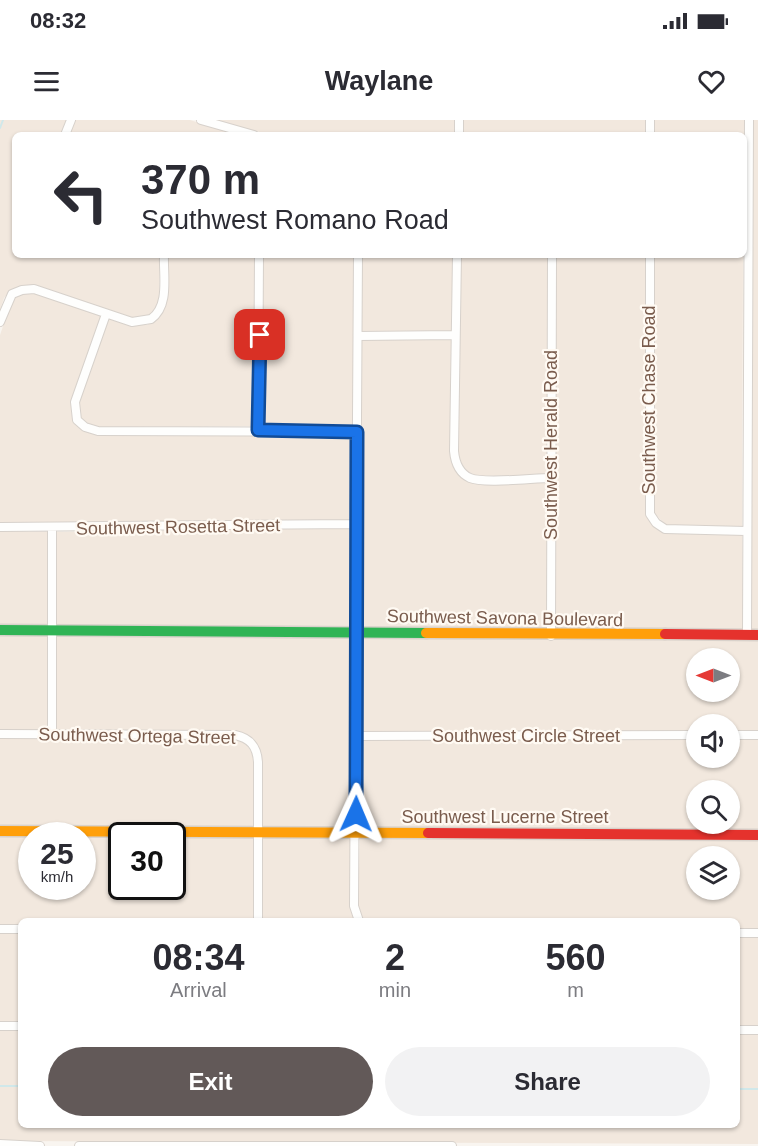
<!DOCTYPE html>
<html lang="en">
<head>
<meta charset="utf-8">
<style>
  body { margin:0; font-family:Arial,sans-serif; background:#f2f2f3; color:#2b2b33; height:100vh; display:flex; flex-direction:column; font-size:22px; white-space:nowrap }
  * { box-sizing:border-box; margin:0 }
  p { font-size:20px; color:#7c7c81 }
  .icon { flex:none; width:33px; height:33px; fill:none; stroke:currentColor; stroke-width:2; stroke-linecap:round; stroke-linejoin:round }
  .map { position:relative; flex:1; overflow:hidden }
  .drawer { position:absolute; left:18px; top:798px; width:722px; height:210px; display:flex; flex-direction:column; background:#fff; border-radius:9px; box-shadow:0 2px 4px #0004 }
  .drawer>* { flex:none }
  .guide { position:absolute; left:12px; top:12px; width:735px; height:126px; border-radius:9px; box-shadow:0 2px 4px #0004; background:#fff; color:#2b2b33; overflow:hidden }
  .needle { width:39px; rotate:270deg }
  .buttons { position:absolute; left:686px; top:528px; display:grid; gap:12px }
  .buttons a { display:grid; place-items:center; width:54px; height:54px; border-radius:50%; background:#fff; box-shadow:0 2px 4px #0004; font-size:30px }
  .speed { position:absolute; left:18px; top:702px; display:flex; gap:12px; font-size:30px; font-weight:700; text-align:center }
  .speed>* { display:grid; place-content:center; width:78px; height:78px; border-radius:50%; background:#fff; box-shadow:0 2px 4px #0004; line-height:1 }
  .speed small { font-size:15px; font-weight:400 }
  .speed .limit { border:3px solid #111; border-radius:9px; background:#fff; color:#111 }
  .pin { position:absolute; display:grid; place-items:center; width:51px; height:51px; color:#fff; margin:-26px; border-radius:12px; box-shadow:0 3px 9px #0006 }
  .me { position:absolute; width:66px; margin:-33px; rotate:1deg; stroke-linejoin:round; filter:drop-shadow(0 0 4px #0008) }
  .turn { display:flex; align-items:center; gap:21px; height:126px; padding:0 30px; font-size:27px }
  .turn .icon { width:78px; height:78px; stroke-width:2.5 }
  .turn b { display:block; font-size:42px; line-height:51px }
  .eta { display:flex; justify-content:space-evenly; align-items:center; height:102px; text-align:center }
  .eta b { font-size:36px; font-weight:700; line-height:42px }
  .cta { display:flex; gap:12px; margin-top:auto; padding:12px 30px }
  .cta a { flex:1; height:69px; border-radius:36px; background:#625958; color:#fff; font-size:24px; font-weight:700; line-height:69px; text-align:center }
  .cta a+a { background:#f2f2f3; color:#2b2b33 }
  .status { display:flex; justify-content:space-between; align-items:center; height:42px; padding:0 30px; background:#fff; direction:ltr }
  .status svg { height:16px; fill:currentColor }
  header { display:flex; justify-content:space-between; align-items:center; height:78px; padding:0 30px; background:#fff; font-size:27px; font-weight:700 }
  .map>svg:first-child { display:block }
</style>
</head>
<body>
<div class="status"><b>08:32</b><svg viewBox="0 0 49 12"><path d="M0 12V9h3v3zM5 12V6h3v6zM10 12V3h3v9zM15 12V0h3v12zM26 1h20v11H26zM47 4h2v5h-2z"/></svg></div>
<header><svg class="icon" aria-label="menu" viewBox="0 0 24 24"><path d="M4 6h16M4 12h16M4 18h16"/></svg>Waylane<svg class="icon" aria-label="heart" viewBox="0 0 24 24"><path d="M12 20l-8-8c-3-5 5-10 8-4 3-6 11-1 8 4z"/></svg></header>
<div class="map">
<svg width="758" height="1026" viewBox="0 0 758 1026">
  <rect width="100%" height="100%" fill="#f9f5f0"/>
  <!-- residential -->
  <path fill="#f2e8de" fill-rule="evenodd" d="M0,0H66L61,15H15V135H160L159,180L156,189L149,196L133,198L35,166H22L10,171L4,178L0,190Z
    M75,0H190L238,15H69Z
    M213,0H455V15H271Z
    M463,0H646V15H463Z
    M654,0H745L744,44V15H654Z
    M753,0H758V512H751L750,411Z
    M168,135H255L254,306L99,307L87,304L81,298L79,282L109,199L132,205H147L159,198L163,192L168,173Z
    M263,135H354L353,308L262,306Z
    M362,135H453L451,211L362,212Z
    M461,135H548L547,355L477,356L466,351L460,343L458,331Z
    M556,135H646V395L652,405L665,413L742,415L743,512H555Z
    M654,135H743L742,408L667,406L654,393Z
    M23,173L37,174L101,196L71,281L72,296L77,306L98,314L353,315L351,401L0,404V215L11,183L15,177Z
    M362,219H451L450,331L456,350L468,361L547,362V512L361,509Z
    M351,408L353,509L56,508V412Z
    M0,411L48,412V508L0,506Z
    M0,513L48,515V611L0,610Z
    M56,515L353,516L352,710L262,709V634L252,618L242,613L56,611Z
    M361,516L758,519V612H729V604H696V612H361ZM696,538H729V572H696Z
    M0,617L234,618L244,621L254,636V709L0,707Z
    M696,619V638H729V619H758V711L360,710L361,620ZM696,670H729V704H696Z
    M0,714L254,716V801H21V806H0ZM32,716H82V766H32ZM122,716H172V766H122Z
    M262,716L352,717L350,786L355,801H262Z
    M360,717L758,718V810H737L736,801H364L358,786ZM696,736H729V770H696Z
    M0,813H21V902H0Z
    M736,817H758V907H737Z
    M0,909H21V1005H736L737,914H758V1024L0,1021Z"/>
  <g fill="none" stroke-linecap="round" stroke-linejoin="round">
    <!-- stream -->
    <path stroke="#d0e8ea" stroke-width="2" d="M0,8L3,0
      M0,966H21
      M736,969H758"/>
    <!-- street casing -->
    <g stroke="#d7d1cb" stroke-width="10">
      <path id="street" d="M201,0L254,15
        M65,15L71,0
        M459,15V0
        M650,15V0
        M358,135L354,786L359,801
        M457,135L454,331C455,342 459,353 470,358C484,364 534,358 551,358
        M650,135V394L656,403L665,409L746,411
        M106,194L75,282L77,300L85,307L98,311L357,312
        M0,202L12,174L22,170L34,169L132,202L151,199C170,186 163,155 164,135
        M358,216L455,215
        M258,310L259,135
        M0,407L355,404
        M747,515L749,0
        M551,516L552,135
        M0,614L235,615C250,618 257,626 258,642V801
        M52,614V408
        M729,615H758
        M357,616L696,615
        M0,809H21
        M736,813H758
        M0,906H21
        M736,910H758
        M0,1024L40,1026
        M79,1026H452"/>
    </g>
    <!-- fast casing -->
    <g stroke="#d9d2cb" stroke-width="13">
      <path id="fast" d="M0,510L426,513"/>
    </g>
    <!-- slow casing -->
    <g stroke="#d9d2cb" stroke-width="13">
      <path id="slow" d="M426,513L665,514
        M0,711L428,713"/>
    </g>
    <!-- jam casing -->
    <g stroke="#d9d2cb" stroke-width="13">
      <path id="jam" d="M665,514L758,515
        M428,713L758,715"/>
    </g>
    <!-- street -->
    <use href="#street" stroke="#fefefd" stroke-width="8"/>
    <!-- fast -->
    <use href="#fast" stroke="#30b455" stroke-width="10"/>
    <!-- slow -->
    <use href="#slow" stroke="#ff9f0a" stroke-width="10"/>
    <!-- jam -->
    <use href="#jam" stroke="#e5322d" stroke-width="10"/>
  </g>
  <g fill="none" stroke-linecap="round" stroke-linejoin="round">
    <!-- route casing -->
    <g stroke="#114b97" stroke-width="15">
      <path id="route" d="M260,215L258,310L357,312L356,694"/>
    </g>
    <!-- route -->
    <use href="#route" stroke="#1a73e8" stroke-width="10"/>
  </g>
  <g text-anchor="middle" stroke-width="4.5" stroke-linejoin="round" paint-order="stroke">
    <!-- street labels -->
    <g font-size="18" fill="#7a5c4d" stroke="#fffaf3">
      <text transform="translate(649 280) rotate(-90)" y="6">Southwest Chase Road</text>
      <text transform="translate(551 325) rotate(-90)" y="6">Southwest Herald Road</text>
      <text transform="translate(178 407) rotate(-1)" y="6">Southwest Rosetta Street</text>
      <text transform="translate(505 498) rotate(1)" y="6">Southwest Savona Boulevard</text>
      <text transform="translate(137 616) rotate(1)" y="6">Southwest Ortega Street</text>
      <text x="526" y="622">Southwest Circle Street</text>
      <text x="505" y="703">Southwest Lucerne Street</text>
    </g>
  </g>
</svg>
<div class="buttons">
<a><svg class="needle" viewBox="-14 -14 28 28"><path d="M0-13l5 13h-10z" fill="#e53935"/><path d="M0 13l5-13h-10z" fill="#7c7c81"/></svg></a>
<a><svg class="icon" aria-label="sound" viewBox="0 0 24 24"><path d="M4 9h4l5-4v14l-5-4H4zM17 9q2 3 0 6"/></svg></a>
<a><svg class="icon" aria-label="search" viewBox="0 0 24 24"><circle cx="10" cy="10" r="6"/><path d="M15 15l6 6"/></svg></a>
<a><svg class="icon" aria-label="layers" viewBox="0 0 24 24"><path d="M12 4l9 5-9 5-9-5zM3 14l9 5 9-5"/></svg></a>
</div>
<div class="speed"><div>25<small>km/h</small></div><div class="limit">30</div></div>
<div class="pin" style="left:260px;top:215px;background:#d93025"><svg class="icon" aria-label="arrive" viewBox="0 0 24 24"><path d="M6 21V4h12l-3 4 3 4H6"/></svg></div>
<svg class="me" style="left:356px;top:694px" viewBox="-20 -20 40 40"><path d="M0-17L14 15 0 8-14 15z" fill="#1a73e8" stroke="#fff" stroke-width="4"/></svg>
<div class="guide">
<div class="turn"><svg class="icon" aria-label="left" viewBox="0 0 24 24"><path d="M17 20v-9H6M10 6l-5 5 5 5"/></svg><div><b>370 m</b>Southwest Romano Road</div></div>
</div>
<section class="drawer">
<div class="eta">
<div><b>08:34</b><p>Arrival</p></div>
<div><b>2</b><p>min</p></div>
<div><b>560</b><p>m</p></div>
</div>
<div class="cta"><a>Exit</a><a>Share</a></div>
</section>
</div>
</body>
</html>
